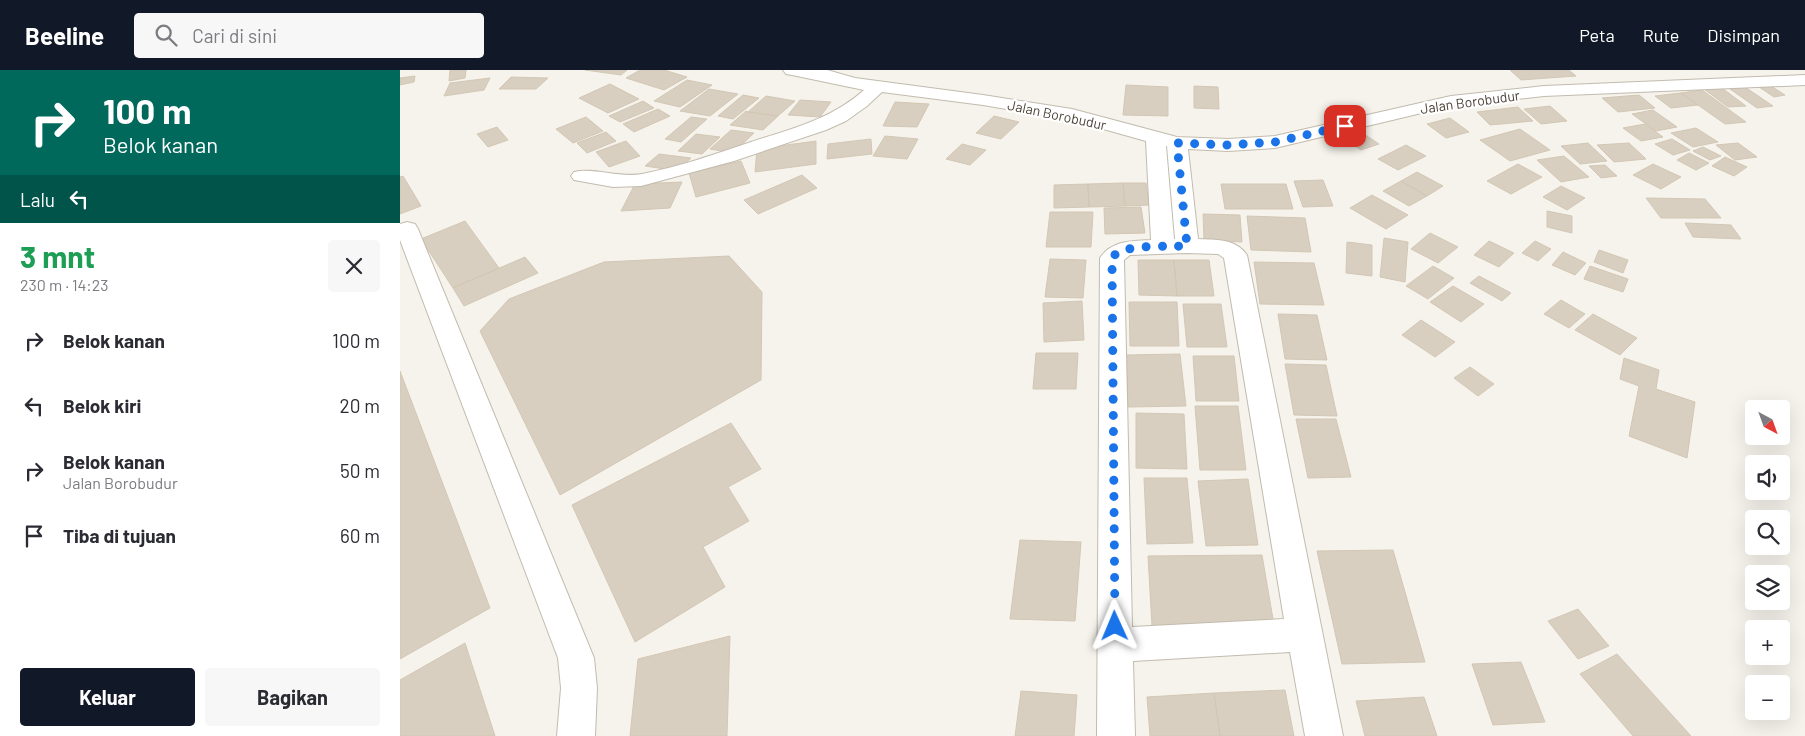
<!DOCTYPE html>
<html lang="id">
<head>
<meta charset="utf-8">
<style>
  body { margin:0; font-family:Barlow,sans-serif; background:#f7f7f7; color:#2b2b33; height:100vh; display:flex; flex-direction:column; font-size:19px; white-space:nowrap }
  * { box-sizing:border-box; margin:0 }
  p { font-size:16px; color:#7c7c81 }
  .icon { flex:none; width:28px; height:28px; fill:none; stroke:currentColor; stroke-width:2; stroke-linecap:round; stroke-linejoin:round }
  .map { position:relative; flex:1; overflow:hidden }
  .drawer { display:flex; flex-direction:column; background:#fff; width:400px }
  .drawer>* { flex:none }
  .top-card { background:#00695c; color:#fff; overflow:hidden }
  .needle { width:32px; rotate:139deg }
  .fabs { position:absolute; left:1345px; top:330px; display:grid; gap:10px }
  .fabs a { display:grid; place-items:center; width:45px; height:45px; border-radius:5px; background:#fff; box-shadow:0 5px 20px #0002; font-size:25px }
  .pin { position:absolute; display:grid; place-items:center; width:42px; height:42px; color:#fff; margin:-21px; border-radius:10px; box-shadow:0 2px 8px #0006 }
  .me { position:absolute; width:55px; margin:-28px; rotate:359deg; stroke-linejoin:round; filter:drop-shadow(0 0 4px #0008) }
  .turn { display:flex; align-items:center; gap:18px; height:105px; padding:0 20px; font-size:22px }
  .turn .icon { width:65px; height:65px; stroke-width:2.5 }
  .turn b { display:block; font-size:35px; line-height:42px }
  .then { display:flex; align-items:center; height:48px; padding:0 20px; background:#0003; gap:10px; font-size:19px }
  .round { display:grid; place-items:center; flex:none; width:52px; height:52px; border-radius:5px; background:#f7f7f7 }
  .summary { display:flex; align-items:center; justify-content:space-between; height:85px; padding:0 20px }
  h1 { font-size:30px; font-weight:700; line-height:38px; color:#1e9e55 }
  .primary-button { display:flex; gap:10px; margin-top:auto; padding:10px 20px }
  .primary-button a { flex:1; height:58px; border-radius:5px; background:#111827; color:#fff; font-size:20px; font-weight:700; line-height:58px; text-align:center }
  .primary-button a+a { background:#f7f7f7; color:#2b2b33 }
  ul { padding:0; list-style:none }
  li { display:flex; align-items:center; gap:15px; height:65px; padding:0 20px }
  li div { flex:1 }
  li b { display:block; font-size:19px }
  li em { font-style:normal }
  header { display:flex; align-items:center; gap:30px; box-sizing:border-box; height:70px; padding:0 25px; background:#111827; color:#fff }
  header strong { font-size:24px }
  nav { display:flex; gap:28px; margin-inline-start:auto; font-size:18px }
  .search { width:350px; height:45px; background:#f7f7f7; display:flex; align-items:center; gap:12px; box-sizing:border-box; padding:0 18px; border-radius:5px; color:#7c7c81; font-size:19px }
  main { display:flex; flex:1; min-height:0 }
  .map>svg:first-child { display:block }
</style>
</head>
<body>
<header>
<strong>Beeline</strong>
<div class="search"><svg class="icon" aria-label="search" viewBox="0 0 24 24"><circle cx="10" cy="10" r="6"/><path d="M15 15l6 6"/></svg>Cari di sini</div>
<nav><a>Peta</a><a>Rute</a><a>Disimpan</a></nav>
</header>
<main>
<section class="drawer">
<div class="top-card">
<div class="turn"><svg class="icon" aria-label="right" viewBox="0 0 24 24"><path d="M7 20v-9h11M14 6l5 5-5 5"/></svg><div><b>100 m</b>Belok kanan</div></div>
<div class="then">Lalu<svg class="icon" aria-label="left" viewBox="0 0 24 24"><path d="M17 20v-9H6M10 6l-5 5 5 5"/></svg></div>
</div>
<div class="summary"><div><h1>3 mnt</h1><p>230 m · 14:23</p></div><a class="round"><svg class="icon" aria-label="close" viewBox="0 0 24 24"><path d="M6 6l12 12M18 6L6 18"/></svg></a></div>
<ul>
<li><svg class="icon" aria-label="right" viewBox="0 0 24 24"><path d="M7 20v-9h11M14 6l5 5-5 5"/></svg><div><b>Belok kanan</b></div><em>100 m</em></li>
<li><svg class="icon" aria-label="left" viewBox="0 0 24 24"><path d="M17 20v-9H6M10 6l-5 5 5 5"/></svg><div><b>Belok kiri</b></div><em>20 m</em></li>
<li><svg class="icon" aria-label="right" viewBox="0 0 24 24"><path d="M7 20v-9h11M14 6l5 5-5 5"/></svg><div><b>Belok kanan</b><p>Jalan Borobudur</p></div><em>50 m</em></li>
<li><svg class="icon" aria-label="arrive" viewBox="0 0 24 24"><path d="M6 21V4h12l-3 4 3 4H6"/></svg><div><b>Tiba di tujuan</b></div><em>60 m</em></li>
</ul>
<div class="primary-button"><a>Keluar</a><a>Bagikan</a></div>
</section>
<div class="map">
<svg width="1405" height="666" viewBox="0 0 1405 666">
  <rect width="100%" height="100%" fill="#f6f3ec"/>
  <!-- building -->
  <path fill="#d8cfc1" stroke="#d3c7b4" d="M50,0H66L65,8L49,11Z
    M185,0H227L221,5Z
    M240,0H264L287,7L264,20L226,8Z
    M1110,0H1169L1176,6L1121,10Z
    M15,6L14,12L0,15V8Z
    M111,7L148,8L136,19H99Z
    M90,8L84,20L44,26L50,13Z
    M287,10L312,15L280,37L254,31Z
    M210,14L239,29L208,43L179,28Z
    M726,15L768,17V46L723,45Z
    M794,16L818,17L819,39L794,38Z
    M1371,16L1385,25L1374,27L1359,17Z
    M1345,17L1373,36L1357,38L1330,19Z
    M1322,18L1346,36L1328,37L1304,19Z
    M309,19L338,24L310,46L280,41Z
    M1302,20L1346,52L1325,54L1281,23Z
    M1281,23L1298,35L1271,38L1255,26Z
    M343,25L359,28L333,49L318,46Z
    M1239,25L1255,38L1218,42L1202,28Z
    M366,26L395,31L378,46L348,42Z
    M400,30L431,32L420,47L388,45Z
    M243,31L254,38L220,52L209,46Z
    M495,32L529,34L517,57L483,56Z
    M1150,36L1167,51L1141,54L1124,39Z
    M1118,37L1133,51L1090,55L1077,42Z
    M258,39L270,46L234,62L223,54Z
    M1253,40L1277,57L1256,61L1232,44Z
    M346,41L348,42L378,46L363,60L330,55Z
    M594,46L619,52L601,69L576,63Z
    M186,47L203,61L173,73L156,59Z
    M291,47L307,49L281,72L265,69Z
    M1050,48L1069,62L1046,68L1027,54Z
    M1245,54L1263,67L1241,71L1223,58Z
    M97,57L108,70L88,77L77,64Z
    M1296,58L1318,72L1293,77L1271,63Z
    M1120,59L1150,80L1110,91L1080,70Z
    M331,60L354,63L333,83L310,79Z
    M206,62L216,71L187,83L177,73Z
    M296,64L320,67L302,84L278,81Z
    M964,64L979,74L961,80L947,70Z
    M485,66L518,69L507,89L473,86Z
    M471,69L472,84L427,89L428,74Z
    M1272,69L1290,80L1273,85L1255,74Z
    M226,71L240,86L209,97L196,82Z
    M416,71V94L355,102L357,79Z
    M1188,73L1207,91L1180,94L1161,76Z
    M1229,73L1246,89L1214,92L1197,75Z
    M1338,73L1357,87L1335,90L1316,75Z
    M562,74L586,80L570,95L546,89Z
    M1006,75L1026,86L998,100L978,89Z
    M1303,77L1321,86L1310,90L1293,81Z
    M1289,83L1309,93L1296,100L1277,90Z
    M259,84L291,88L278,101L245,96Z
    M1164,86L1189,107L1161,112L1137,90Z
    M1325,87L1347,97L1334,106L1312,96Z
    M341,91L350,113L296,127L289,103Z
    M1118,94L1142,107L1111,124L1087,111Z
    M1253,94L1281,107L1261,119L1233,105Z
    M1205,95L1217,106L1201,108L1189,96Z
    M1017,102L1043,116L1027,126L1001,111Z
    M402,105L417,118L358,144L344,130Z
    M3,106L21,136L0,144V107Z
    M923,110L933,136L903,137L894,111Z
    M1001,111L1027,126L1009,136L983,121Z
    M282,112L270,138L221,141L235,114Z
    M723,113L725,136L689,137L688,114Z
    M723,113H746L749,135L725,136Z
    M688,114L689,137L654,138V115Z
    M821,114H886L893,139H825Z
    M1161,116L1185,128L1167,140L1143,127Z
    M972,125L1008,145L986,159L950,138Z
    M1246,128L1305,129L1321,148H1261Z
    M741,137L745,163L705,164L704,138Z
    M1147,141L1172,146V163L1147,157Z
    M650,142H693L691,177H646Z
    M803,144L840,145L842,172L804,170Z
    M847,146L905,148L911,182L851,180Z
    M65,151L99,198L53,218L21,169Z
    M1285,153L1331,155L1341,169L1293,167Z
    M1030,163L1058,177L1038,193L1011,179Z
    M984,168L1008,172L1005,212L980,207Z
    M1089,171L1114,183L1099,197L1074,185Z
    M1135,171L1151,179L1138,191L1122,183Z
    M947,172L972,175V206L946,203Z
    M1199,180L1228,190L1223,203L1194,192Z
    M1163,182L1186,193L1175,205L1152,195Z
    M329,186L362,222L361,310L160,425L80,261L109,229L204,192Z
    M125,187L138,203L64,236L53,218Z
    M650,189L686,190L683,228L645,227Z
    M738,190H774L777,226L739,225Z
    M774,190H809L814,226H777Z
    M854,192L914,193L924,235L860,234Z
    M1033,196L1054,208L1028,229L1006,216Z
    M1190,196L1228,209L1223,222L1184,209Z
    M1079,206L1111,223L1102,231L1070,213Z
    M1053,216L1084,234L1061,252L1030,232Z
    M1161,230L1185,244L1169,258L1144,244Z
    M682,231L684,270L644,272L643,233Z
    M729,232H777L779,276H730Z
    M783,234H821L827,277H787Z
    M878,244L917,245L927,290L885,289Z
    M1193,244L1237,268L1220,285L1175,260Z
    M1021,250L1055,272L1035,287L1002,265Z
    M636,283H678L676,319H633Z
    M780,284L786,336L728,337L726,285Z
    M793,286H834L839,331H796Z
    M1224,288L1259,300L1256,319L1295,332L1287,388L1229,366L1239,316L1220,309Z
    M885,294L926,295L937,346L894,345Z
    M1070,297L1094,314L1078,326L1054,308Z
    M0,301L90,538L0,589Z
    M795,336H838L846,400H800Z
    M736,343L784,344L787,399L736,398Z
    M896,349H936L951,407L908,408Z
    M331,353L361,399L328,417L349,451L303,477L325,517L235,572L172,435Z
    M744,408H787L793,473L747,474Z
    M848,409L858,475L806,476L798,411Z
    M620,470L681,472L675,551L610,549Z
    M993,480L1025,592L942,594L917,481Z
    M862,485L874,555L752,556L748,486Z
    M1178,539L1209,576L1178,589L1148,551Z
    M330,566L327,666H230L238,589Z
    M65,573L95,666H0V610Z
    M1217,584L1291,666H1233L1180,604Z
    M1121,592L1145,652L1093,655L1072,594Z
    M885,620L894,666H820L814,623Z
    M621,621L677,625L674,666H615Z
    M814,623L820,666H750L747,627Z
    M1024,627L1037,666H965L956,631Z"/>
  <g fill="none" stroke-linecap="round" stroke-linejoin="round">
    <!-- minor casing -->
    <g stroke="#c2bbae" stroke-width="2">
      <path id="minor" d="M383,0H427L455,8L583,25L672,39L777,67L828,69L875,66L1051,26L1144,16L1405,5V15L1144,26L1051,36L875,78L828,81L788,79L798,169C816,170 835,168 847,185L943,666H905L890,582L733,591L735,666H697L700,188C712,170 732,171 751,170L746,71L671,50L583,35L482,22L467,36L446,51L426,60L334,91L241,116L213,117L174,110L171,106L174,102C192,97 219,108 242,104C278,97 316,84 351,72C391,59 432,49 464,20L392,5L386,4ZM766,76H767L775,169H774ZM787,183L818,184L824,188L884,549L732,557L724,190L730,185Z
        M7,152L15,154L18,159L194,588L197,618L195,666H157L161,618L158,588L0,170V154Z"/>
    </g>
    <!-- minor -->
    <use href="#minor" fill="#fff" fill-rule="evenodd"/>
  </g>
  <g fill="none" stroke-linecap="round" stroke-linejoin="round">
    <!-- route -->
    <path stroke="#1a73e8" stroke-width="9" stroke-dasharray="0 16.2" d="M715,556L712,188C721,173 769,177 787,176L777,73L828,75L875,72L945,56"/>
  </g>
  <g text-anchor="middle" stroke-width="4.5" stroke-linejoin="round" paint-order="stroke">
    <!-- far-street labels -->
    <g font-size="14" fill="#4b4439" stroke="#fff">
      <text transform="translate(1070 32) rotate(-8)" y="5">Jalan Borobudur</text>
      <text transform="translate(657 45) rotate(12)" y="5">Jalan Borobudur</text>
    </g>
  </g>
</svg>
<div class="fabs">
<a><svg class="needle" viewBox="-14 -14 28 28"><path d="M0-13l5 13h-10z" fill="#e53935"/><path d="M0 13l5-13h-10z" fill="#7c7c81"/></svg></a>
<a><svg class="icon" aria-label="sound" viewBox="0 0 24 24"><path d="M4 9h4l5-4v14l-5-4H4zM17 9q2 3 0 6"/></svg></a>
<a><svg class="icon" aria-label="search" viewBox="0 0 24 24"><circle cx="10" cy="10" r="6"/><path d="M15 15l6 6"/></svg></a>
<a><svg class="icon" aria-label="layers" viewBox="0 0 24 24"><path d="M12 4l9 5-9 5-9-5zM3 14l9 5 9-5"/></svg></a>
<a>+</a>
<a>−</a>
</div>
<div class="pin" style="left:945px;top:56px;background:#d93025"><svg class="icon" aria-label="arrive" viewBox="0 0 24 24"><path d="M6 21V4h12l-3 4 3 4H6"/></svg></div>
<svg class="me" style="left:715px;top:556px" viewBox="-20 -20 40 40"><path d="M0-17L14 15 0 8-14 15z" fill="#1a73e8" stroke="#fff" stroke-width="4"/></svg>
</div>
</main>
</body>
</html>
